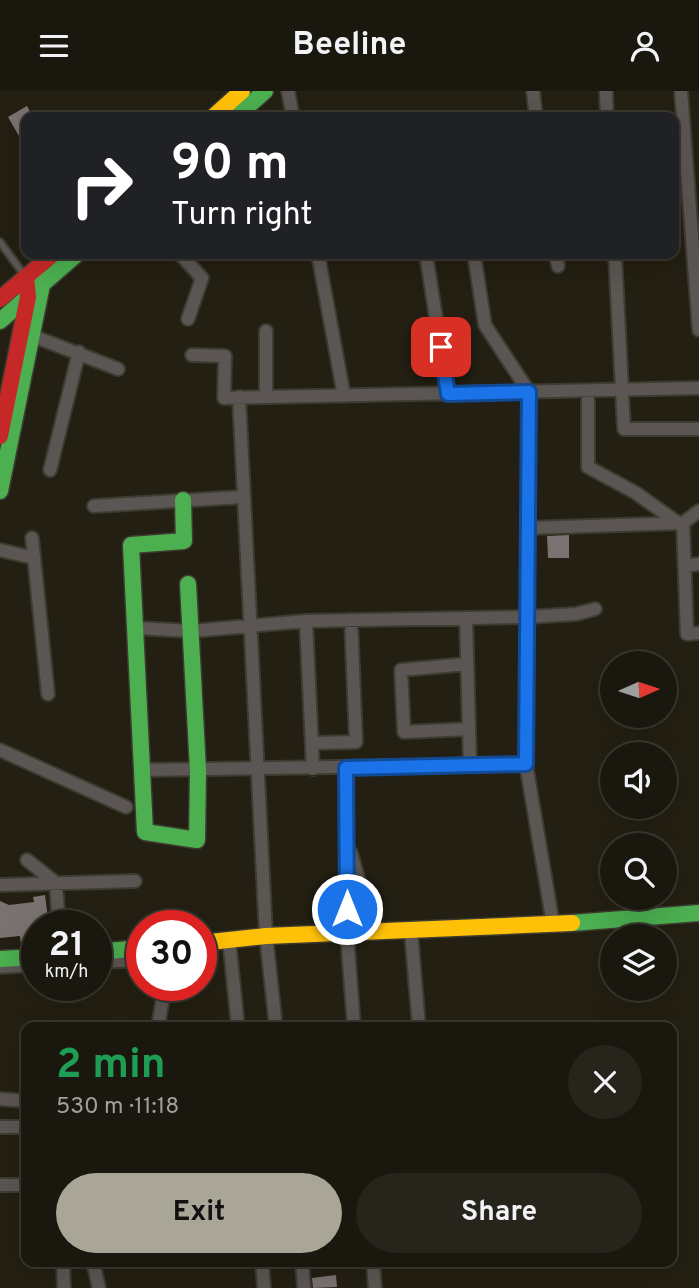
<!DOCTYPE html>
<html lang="en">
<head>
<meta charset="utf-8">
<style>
  body { margin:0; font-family:Overpass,sans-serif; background:#27241c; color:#f1f3f6; height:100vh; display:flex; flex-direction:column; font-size:26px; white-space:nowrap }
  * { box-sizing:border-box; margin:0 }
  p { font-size:23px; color:#9f9f9e }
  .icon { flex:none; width:38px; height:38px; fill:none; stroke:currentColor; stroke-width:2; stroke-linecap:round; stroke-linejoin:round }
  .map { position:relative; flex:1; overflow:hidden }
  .sheet { position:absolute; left:21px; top:931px; width:656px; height:245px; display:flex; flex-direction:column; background:#1a170e; border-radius:14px; box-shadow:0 7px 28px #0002,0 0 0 2px #38362e }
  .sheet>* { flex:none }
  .guide { position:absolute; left:21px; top:21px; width:658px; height:147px; border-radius:14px; box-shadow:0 7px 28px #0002,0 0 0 2px #38362e; background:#202124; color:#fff; overflow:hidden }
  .needle { width:46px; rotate:87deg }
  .controls { position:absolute; left:600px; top:560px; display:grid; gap:14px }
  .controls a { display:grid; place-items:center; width:77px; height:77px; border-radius:50%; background:#1a170e; box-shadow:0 7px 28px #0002,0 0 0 2px #38362e; font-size:35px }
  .speed { position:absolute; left:21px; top:819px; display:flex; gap:14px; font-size:35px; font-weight:700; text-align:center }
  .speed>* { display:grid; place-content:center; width:91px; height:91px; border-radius:50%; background:#1a170e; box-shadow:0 7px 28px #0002,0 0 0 2px #38362e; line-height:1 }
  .speed small { font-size:18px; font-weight:400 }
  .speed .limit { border:10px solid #d22; background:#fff; color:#111 }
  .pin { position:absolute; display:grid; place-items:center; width:60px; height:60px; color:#fff; margin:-30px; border-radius:14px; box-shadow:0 4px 10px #0006 }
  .me { position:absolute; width:77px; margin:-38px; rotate:0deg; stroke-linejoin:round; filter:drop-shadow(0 0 5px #0008) }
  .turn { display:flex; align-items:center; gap:24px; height:147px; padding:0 35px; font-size:32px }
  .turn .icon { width:91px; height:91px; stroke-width:2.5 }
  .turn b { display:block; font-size:49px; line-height:60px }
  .round { display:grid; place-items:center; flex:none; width:74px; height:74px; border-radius:37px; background:#27241c }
  .headline { display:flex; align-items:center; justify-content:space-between; height:119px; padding:0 35px }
  h1 { font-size:42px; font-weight:700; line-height:52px; color:#1e9e55 }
  .button { display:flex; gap:14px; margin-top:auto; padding:14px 35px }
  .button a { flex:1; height:80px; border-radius:42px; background:#aaa697; color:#111; font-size:28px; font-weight:700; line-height:80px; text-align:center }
  .button a+a { background:#27241c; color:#f1f3f6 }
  header { display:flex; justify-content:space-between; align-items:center; height:91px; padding:0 35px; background:#1a170e; font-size:32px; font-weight:700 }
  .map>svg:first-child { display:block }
</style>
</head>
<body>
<header><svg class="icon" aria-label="menu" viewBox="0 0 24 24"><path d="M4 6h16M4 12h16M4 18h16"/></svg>Beeline<svg class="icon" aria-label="person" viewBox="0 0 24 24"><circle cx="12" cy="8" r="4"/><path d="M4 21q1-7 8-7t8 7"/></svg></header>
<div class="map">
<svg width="699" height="1197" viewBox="0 0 699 1197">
  <rect width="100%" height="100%" fill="#231f12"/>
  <!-- building -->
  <path fill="#797270" d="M27,15L33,26H26V57L8,26Z
    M569,444V467H548L547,445Z
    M45,804L49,835H31L33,852L21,854L20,845L0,847V810L9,814L34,811L33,806Z
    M336,1184L337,1196L313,1197L312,1187Z"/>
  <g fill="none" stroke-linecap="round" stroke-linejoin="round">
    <!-- lane casing -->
    <g stroke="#3e3b30" stroke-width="10">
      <path id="lane" d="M0,151L25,185"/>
    </g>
    <!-- street casing -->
    <g stroke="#3e3b30" stroke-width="16">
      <path id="street" d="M288,0L293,26
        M533,0L536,26
        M606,0L607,26
        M681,0L699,239
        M180,163L202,187L188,228
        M318,163L344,305
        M426,163L448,303
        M474,163L485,234L529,301L526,673L553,833
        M556,163L558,175
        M615,163L624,338H699
        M25,242L118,278
        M192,264L225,265L224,307L699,297
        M588,300V376L636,402L678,432
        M239,306L266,845L276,936
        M266,306V240
        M50,379L79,261
        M94,415L242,406
        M683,432L699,420
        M528,437L683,432L687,543L699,542
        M32,447L48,603
        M0,459L34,467
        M685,475L699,473
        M466,527L470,674
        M306,530L313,678
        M135,537L192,540L306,530L527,526L576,523L595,518
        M467,573L401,579L404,641L469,638
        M312,652L356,651L351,529
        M0,659L126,716
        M346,677L347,843L354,936
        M142,679L526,673
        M351,762L374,842
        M27,769L56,792L59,835
        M0,794L135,790
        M411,840L419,936
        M229,849L238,936
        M96,871L142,869
        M0,876L37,874
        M158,936L165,894
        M0,1008L26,1010
        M0,1036H26
        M0,1094H26
        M63,1171L64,1197
        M93,1171L99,1197
        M262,1171L264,1197
        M302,1171L304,1197
        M373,1171L375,1197"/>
    </g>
    <!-- fast casing -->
    <g stroke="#3e3b30" stroke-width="19">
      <path id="fast" d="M236,26L265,0
        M0,230L77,163
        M0,400L42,194L36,178
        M183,409L184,450L131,454L145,741L197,749L198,679L188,493
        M572,832L699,822
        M96,861L142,857
        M0,868L37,866"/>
    </g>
    <!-- slow casing -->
    <g stroke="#3e3b30" stroke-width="19">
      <path id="slow" d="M213,26L242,0
        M201,852L266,845L572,832"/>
    </g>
    <!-- jam casing -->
    <g stroke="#3e3b30" stroke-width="19">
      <path id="jam" d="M0,208L53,163
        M0,345L28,206L26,186"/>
    </g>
    <!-- lane -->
    <use href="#lane" stroke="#5b5653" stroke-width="6"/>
    <!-- street -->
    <use href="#street" stroke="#5b5653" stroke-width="12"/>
    <!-- fast -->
    <use href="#fast" stroke="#4caf50" stroke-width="16"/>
    <!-- slow -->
    <use href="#slow" stroke="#ffc107" stroke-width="16"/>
    <!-- jam -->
    <use href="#jam" stroke="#c62828" stroke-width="16"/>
  </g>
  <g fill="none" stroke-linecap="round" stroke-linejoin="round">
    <!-- route casing -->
    <g stroke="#114b97" stroke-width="18">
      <path id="route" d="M347,818L346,677L526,673L529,301L448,303L441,256"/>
    </g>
    <!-- route -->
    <use href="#route" stroke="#1a73e8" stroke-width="12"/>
  </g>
</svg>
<div class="controls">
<a><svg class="needle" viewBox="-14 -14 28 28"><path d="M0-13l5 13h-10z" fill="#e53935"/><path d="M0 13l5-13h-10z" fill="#9f9f9e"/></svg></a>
<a><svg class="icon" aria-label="sound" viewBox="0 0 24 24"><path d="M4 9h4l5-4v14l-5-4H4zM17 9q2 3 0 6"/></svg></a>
<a><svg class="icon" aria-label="search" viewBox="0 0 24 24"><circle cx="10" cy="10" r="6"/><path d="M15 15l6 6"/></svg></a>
<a><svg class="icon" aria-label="layers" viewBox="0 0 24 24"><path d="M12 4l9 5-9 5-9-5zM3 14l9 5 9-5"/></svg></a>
</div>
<div class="speed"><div>21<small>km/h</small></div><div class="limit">30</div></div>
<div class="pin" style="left:441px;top:256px;background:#d93025"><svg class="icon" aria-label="arrive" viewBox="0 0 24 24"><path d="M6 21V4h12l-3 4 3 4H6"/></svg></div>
<svg class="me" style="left:347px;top:818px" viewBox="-20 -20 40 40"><circle r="17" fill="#1a73e8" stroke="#fff" stroke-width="3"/><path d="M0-11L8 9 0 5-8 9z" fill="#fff"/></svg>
<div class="guide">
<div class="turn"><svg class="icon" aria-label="right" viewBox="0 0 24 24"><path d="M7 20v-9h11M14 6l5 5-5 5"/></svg><div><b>90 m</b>Turn right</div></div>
</div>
<section class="sheet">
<div class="headline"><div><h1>2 min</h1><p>530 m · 11:18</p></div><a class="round"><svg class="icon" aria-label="close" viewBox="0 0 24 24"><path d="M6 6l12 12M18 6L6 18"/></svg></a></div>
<div class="button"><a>Exit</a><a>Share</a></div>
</section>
</div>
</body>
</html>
